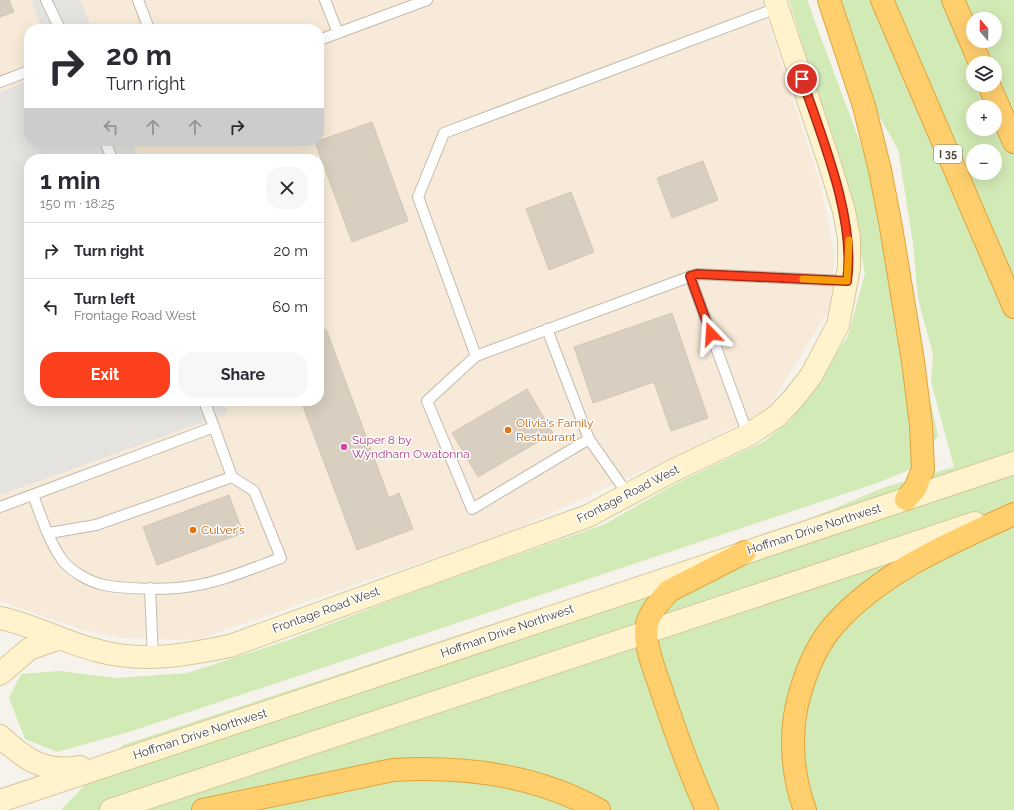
<!DOCTYPE html>
<html lang="en">
<head>
<meta charset="utf-8">
<style>
  body { margin:0; font-family:Raleway,sans-serif; background:#f7f7f7; color:#2b2b33; height:100vh; display:flex; flex-direction:column; font-size:15px; white-space:nowrap }
  * { box-sizing:border-box; margin:0 }
  p { font-size:13px; color:#7c7c81 }
  .icon { flex:none; width:22px; height:22px; fill:none; stroke:currentColor; stroke-width:2; stroke-linecap:round; stroke-linejoin:round }
  .map { position:relative; flex:1; overflow:hidden }
  .panel { position:absolute; left:24px; top:154px; width:300px; height:252px; display:flex; flex-direction:column; background:#fff; border-radius:16px; box-shadow:0 4px 16px #0002 }
  .panel>* { flex:none }
  .top-card { position:absolute; left:24px; top:24px; width:300px; height:122px; border-radius:16px; box-shadow:0 4px 16px #0002; background:#fff; color:#2b2b33; overflow:hidden }
  .needle { width:26px; rotate:340deg }
  .controls { position:absolute; left:966px; top:12px; display:grid; gap:8px }
  .controls a { display:grid; place-items:center; width:36px; height:36px; border-radius:50%; background:#fff; box-shadow:0 4px 16px #0002; font-size:20px }
  .pin { position:absolute; display:grid; place-items:center; width:34px; height:34px; color:#fff; margin:-17px; border:2px solid #fff; border-radius:50%; box-shadow:0 1px 4px #0007 }
  .me { position:absolute; width:44px; margin:-22px; rotate:340deg; stroke-linejoin:round; filter:drop-shadow(0 0 3px #0008) }
  .turn { display:flex; align-items:center; gap:14px; height:84px; padding:0 16px; font-size:18px }
  .turn .icon { width:52px; height:52px; stroke-width:2.5 }
  .turn b { display:block; font-size:28px; line-height:34px }
  .lanes { display:flex; align-items:center; height:38px; padding:0 16px; background:#0003; justify-content:center; gap:20px; direction:ltr }
  .lanes .off { opacity:.35 }
  .round { display:grid; place-items:center; flex:none; width:42px; height:42px; border-radius:16px; background:#f7f7f7 }
  .overview { display:flex; align-items:center; justify-content:space-between; height:68px; padding:0 16px }
  h1 { font-size:24px; font-weight:700; line-height:30px }
  .cta { display:flex; gap:8px; margin-top:auto; padding:8px 16px }
  .cta a { flex:1; height:46px; border-radius:16px; background:#fc3f1d; color:#fff; font-size:16px; font-weight:700; line-height:46px; text-align:center }
  .cta a+a { background:#f7f7f7; color:#2b2b33 }
  ul { padding:0; list-style:none }
  li { display:flex; align-items:center; gap:12px; height:56px; padding:0 16px; border-top:1px solid #e1e1e2 }
  li div { flex:1 }
  li b { display:block; font-size:15px }
  li em { font-style:normal }
  .map>svg:first-child { display:block }
</style>
</head>
<body>
<div class="map">
<svg width="1014" height="810" viewBox="0 0 1014 810">
  <rect width="100%" height="100%" fill="#f6f3ec"/>
  <!-- commercial -->
  <path fill="#f7ead8" fill-rule="evenodd" d="M0,0H761L820,183L835,256L829,310L767,410L686,451L514,530L196,640L125,638L86,631L0,601ZM29,29H319V141H29ZM29,159H319V401H29Z"/>
  <!-- green -->
  <path fill="#d2eab5" fill-rule="evenodd" d="M789,0H807L874,180L909,304L938,436L909,470L877,483L129,732L57,752L25,739L9,698L21,674L60,671L116,678L187,673L286,641L424,588L605,524L675,484L763,442L790,421L848,336L865,273L847,189Z
    M817,0H1014V810H61L123,745L795,525L885,487L954,467L931,382L933,354L918,299L913,243L898,149L828,27ZM973,19H995V41H973ZM973,63H995V85H973ZM973,107H995V129H973ZM973,151H995V173H973Z"/>
  <!-- parking -->
  <path fill="#e5e3e0" d="M31,0H80L92,29H42Z
    M29,81V141H132L138,159H29V401H224L228,413L0,495V92Z"/>
  <!-- building -->
  <path fill="#d8cfc1" stroke="#d3c7b4" d="M0,0H9L14,12L0,17Z
    M372,122L408,221L352,242L315,142Z
    M703,161L718,200L672,218L657,178Z
    M571,192L594,252L549,270L526,209Z
    M672,313L708,418L671,431L654,382L593,403L574,347Z
    M326,329L389,498L399,493L413,529L357,550L301,401H319V332Z
    M527,389L553,433L478,477L452,433Z
    M229,495L243,533L157,565L143,527Z"/>
  <g fill="none" stroke-linecap="round" stroke-linejoin="round">
    <!-- lane casing -->
    <g stroke="#c2bbae" stroke-width="12">
      <path id="lane" d="M46,0L60,29
        M138,0L149,29
        M325,0L338,33
        M777,8L444,133L418,197L476,356L697,274L847,281
        M319,40L427,0
        M0,82L29,71
        M105,141L112,159
        M690,276L748,435
        M547,329L589,439L629,496
        M476,356L427,401L472,509L589,439
        M214,427L232,477
        M33,495C41,516 49,542 63,561C72,572 90,582 104,585C123,589 166,590 186,587C219,583 250,569 281,558L254,491L232,477L96,525L49,533
        M0,507L214,427L204,401
        M150,588L153,657"/>
    </g>
    <!-- secondary casing -->
    <g stroke="#d6c79b" stroke-width="24">
      <path id="secondary" d="M0,618C34,625 65,643 99,651C142,663 186,655 230,646L588,516L670,472L748,435L777,416L793,399L811,376L838,325L849,268V238L844,211L830,165L775,0
        M0,674L29,649L60,638
        M0,736C25,760 45,773 80,767
        M0,801L1014,463
        M111,810L975,523"/>
    </g>
    <!-- highway casing -->
    <g stroke="#e0a43c" stroke-width="24">
      <path id="highway" d="M829,0L864,106L880,170L891,227L913,361L921,425L923,469L915,489L906,499
        M882,0L1014,307
        M953,0L980,63
        M989,85L1014,142
        M203,810L393,770C464,766 537,775 599,810
        M707,810C690,773 676,734 663,695C657,676 647,654 646,633C645,617 659,602 669,591L745,552
        M805,810C792,775 789,733 799,697C806,671 817,644 835,624C883,571 950,543 1014,514"/>
    </g>
    <!-- lane -->
    <use href="#lane" stroke="#fff" stroke-width="10"/>
    <!-- secondary -->
    <use href="#secondary" stroke="#fff3cd" stroke-width="22"/>
    <!-- highway -->
    <use href="#highway" stroke="#ffcf6e" stroke-width="22"/>
  </g>
  <g fill="none" stroke-linecap="round" stroke-linejoin="round">
    <!-- route casing -->
    <g stroke="#a42913" stroke-width="10">
      <path id="route" d="M711,334L690,276L697,274L847,281C856,219 822,138 802,79"/>
    </g>
    <!-- route -->
    <use href="#route" stroke="#fc3f1d" stroke-width="7"/>
    <!-- slow -->
    <path stroke="#f59e0b" stroke-width="7" d="M803,279L847,281L849,240"/>
  </g>
  <!-- markers -->
  <g fill="#e8710a" stroke="#fff" stroke-width="1.5">
    <circle cx="508" cy="430" r="4"/>
    <circle cx="193" cy="530" r="4"/>
  </g>
  <circle fill="#d1479c" stroke="#fff" stroke-width="1.5" cx="344" cy="447" r="4"/>
  <g text-anchor="middle" stroke-width="3" stroke-linejoin="round" paint-order="stroke">
    <!-- shield labels -->
    <rect fill="#fff" stroke="#817c74" stroke-width="1" x="934" y="145" width="28" height="18" rx="3"/>
    <g font-size="11" font-weight="bold" fill="#4b4439">
      <text x="948" y="158">I 35</text>
    </g>
    <!-- food labels -->
    <g font-size="12" fill="#c56008" stroke="#fff" text-anchor="start">
      <text x="516" y="427">Olivia's Family<tspan x="516" dy="14">Restaurant</tspan></text>
      <text x="201" y="534">Culver's</text>
    </g>
    <!-- hotel labels -->
    <g font-size="12" fill="#b23c85" stroke="#fff" text-anchor="start">
      <text x="352" y="444">Super 8 by<tspan x="352" dy="14">Wyndham Owatonna</tspan></text>
    </g>
    <!-- street labels -->
    <g font-size="12" fill="#4b4439" stroke="#fff">
      <text transform="translate(628 494) rotate(-27)" y="4">Frontage Road West</text>
      <text transform="translate(814 529) rotate(-18)" y="4">Hoffman Drive Northwest</text>
      <text transform="translate(326 610) rotate(-20)" y="4">Frontage Road West</text>
      <text transform="translate(507 631) rotate(-19)" y="4">Hoffman Drive Northwest</text>
      <text transform="translate(200 734) rotate(-18)" y="4">Hoffman Drive Northwest</text>
    </g>
  </g>
</svg>
<div class="controls">
<a><svg class="needle" viewBox="-14 -14 28 28"><path d="M0-13l5 13h-10z" fill="#e53935"/><path d="M0 13l5-13h-10z" fill="#7c7c81"/></svg></a>
<a><svg class="icon" aria-label="layers" viewBox="0 0 24 24"><path d="M12 4l9 5-9 5-9-5zM3 14l9 5 9-5"/></svg></a>
<a>+</a>
<a>−</a>
</div>
<div class="pin" style="left:802px;top:79px;background:#d93025"><svg class="icon" aria-label="arrive" viewBox="0 0 24 24"><path d="M6 21V4h12l-3 4 3 4H6"/></svg></div>
<svg class="me" style="left:711px;top:334px" viewBox="-20 -20 40 40"><path d="M0-17L14 15 0 8-14 15z" fill="#fc3f1d" stroke="#fff" stroke-width="4"/></svg>
<div class="top-card">
<div class="turn"><svg class="icon" aria-label="right" viewBox="0 0 24 24"><path d="M7 20v-9h11M14 6l5 5-5 5"/></svg><div><b>20 m</b>Turn right</div></div>
<div class="lanes"><svg class="icon off" aria-label="left" viewBox="0 0 24 24"><path d="M17 20v-9H6M10 6l-5 5 5 5"/></svg><svg class="icon off" aria-label="ahead" viewBox="0 0 24 24"><path d="M12 20V5M6 11l6-6 6 6"/></svg><svg class="icon off" aria-label="ahead" viewBox="0 0 24 24"><path d="M12 20V5M6 11l6-6 6 6"/></svg><svg class="icon" aria-label="right" viewBox="0 0 24 24"><path d="M7 20v-9h11M14 6l5 5-5 5"/></svg></div>
</div>
<section class="panel">
<div class="overview"><div><h1>1 min</h1><p>150 m · 18:25</p></div><a class="round"><svg class="icon" aria-label="close" viewBox="0 0 24 24"><path d="M6 6l12 12M18 6L6 18"/></svg></a></div>
<ul>
<li><svg class="icon" aria-label="right" viewBox="0 0 24 24"><path d="M7 20v-9h11M14 6l5 5-5 5"/></svg><div><b>Turn right</b></div><em>20 m</em></li>
<li><svg class="icon" aria-label="left" viewBox="0 0 24 24"><path d="M17 20v-9H6M10 6l-5 5 5 5"/></svg><div><b>Turn left</b><p>Frontage Road West</p></div><em>60 m</em></li>
</ul>
<div class="cta"><a>Exit</a><a>Share</a></div>
</section>
</div>
</body>
</html>
